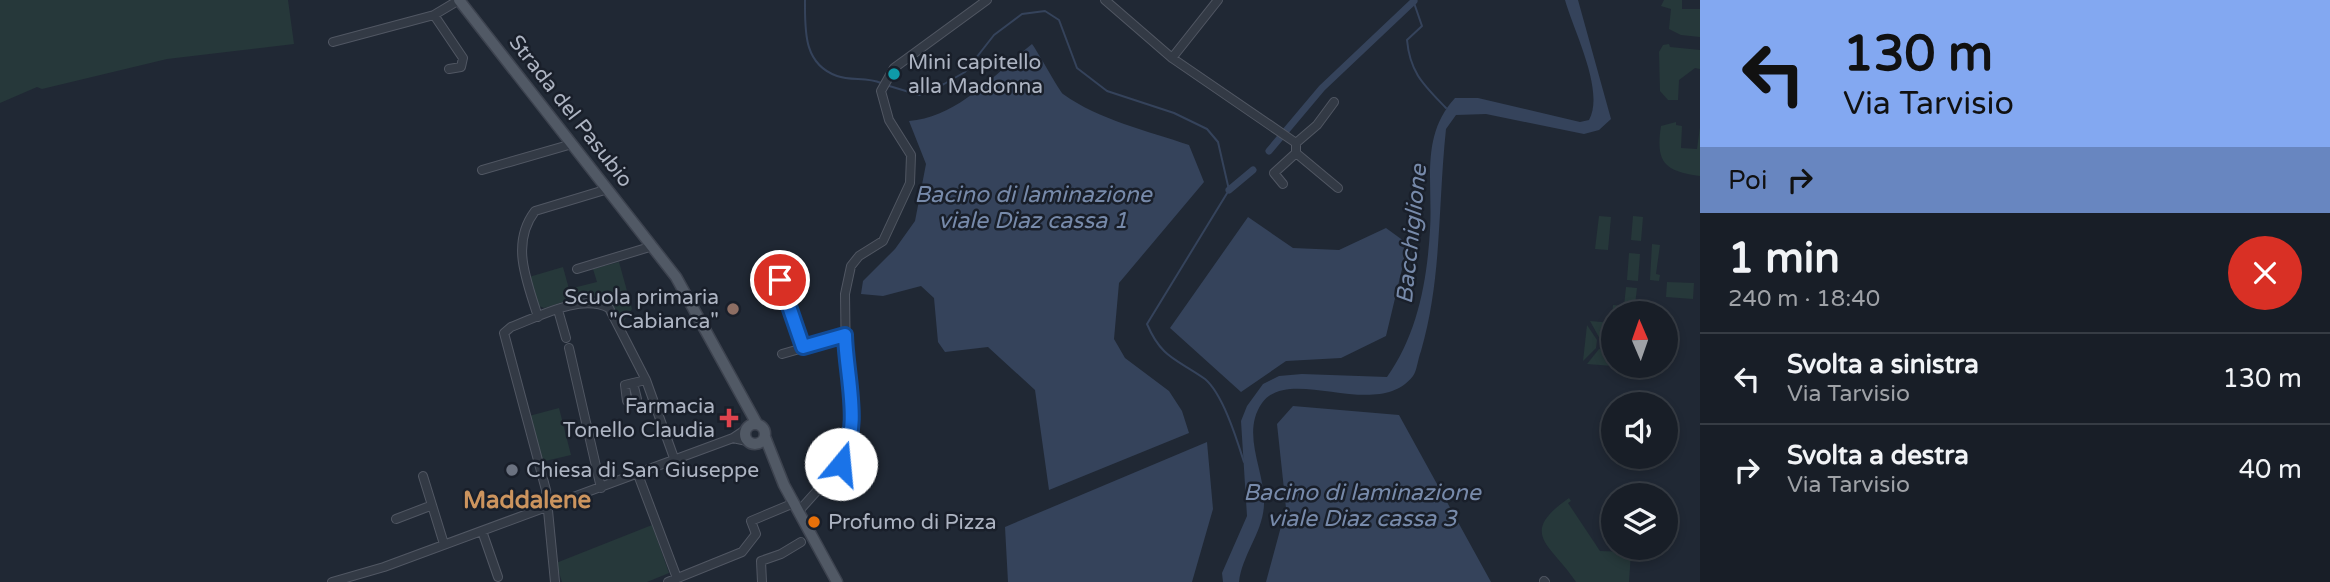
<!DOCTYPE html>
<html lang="it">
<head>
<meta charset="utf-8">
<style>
  body { margin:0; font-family:"Varela Round",sans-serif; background:#21272f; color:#f1f3f6; height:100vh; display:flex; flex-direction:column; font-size:26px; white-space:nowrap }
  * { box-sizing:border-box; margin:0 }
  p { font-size:23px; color:#9fa2a7 }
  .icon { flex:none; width:38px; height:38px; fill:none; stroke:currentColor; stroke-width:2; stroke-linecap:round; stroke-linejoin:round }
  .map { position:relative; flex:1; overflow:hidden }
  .panel { display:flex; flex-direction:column; background:#181e27; width:630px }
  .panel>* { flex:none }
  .guide { background:#83a8f1; color:#111; overflow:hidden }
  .needle { width:46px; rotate:358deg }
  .buttons { position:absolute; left:1601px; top:301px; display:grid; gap:14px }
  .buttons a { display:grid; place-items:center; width:77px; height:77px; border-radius:50%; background:#181e27; box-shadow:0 4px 10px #0003,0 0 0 2px #363c44; font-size:35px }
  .pin { position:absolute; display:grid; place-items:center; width:60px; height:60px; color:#fff; margin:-30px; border:4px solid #fff; border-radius:50%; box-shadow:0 2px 7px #0007 }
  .me { position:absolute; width:77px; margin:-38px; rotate:17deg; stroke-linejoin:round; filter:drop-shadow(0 0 5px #0008) }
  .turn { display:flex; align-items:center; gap:24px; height:147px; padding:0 28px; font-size:32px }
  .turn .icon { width:91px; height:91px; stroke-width:2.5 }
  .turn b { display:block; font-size:49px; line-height:60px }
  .then { display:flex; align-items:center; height:66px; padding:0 28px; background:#0003; gap:14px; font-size:26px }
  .round { display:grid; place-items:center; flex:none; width:74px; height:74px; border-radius:37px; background:#21272f }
  .headline { display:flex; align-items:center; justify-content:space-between; height:119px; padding:0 28px }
  h1 { font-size:42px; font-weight:800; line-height:52px }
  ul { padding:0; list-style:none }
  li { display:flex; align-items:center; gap:21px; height:91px; padding:0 28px; border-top:2px solid #363c44 }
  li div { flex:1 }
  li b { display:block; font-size:26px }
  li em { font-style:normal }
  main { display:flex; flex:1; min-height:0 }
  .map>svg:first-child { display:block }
</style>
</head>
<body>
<main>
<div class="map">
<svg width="1700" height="582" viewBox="0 0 1700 582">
  <rect width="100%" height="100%" fill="#202834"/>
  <!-- green -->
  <path fill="#26383a" d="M0,0H288L294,44L167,59L42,89L37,87L0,103Z
    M1664,0H1682V9H1700V37L1681,35L1669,29L1671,9L1661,6Z
    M1669,44L1670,47L1700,50V69L1695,68L1679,80L1678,100H1668L1660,91L1659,52L1663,45Z
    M1676,122V125L1682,126L1681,148L1697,149L1700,127V176C1666,171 1655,164 1661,126Z
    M1599,216L1611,217L1608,250L1595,249Z
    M1633,216L1643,217L1641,241L1631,240Z
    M1652,244L1660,245L1656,274L1660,275L1659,281L1650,280Z
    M1629,253L1640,254L1638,281L1627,280Z
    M619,262L632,309L624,321C599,282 582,298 544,308L539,306L529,277L563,267L569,289L597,282L593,269Z
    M1667,282L1694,283L1693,299L1666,297Z
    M1626,287L1637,288L1634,313L1612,316L1613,305L1624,306Z
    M1590,321L1613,323V330L1605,340L1600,339Z
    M1587,325L1597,340L1596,348L1583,361Z
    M1599,349L1603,350L1613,366L1587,364Z
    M559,408L571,455L541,462L529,416Z
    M1569,498L1571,501L1568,503L1600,551L1631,552L1629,582H1576C1551,544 1517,534 1569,498Z
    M652,525L669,573L647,582H562L556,563Z"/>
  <!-- water -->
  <path fill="#35435b" d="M1565,0H1578L1611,119L1599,130L1584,134L1486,114L1456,115L1446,129C1438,204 1442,279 1421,351C1418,358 1417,371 1413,376C1377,422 1290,364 1262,403C1241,433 1264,469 1264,501C1265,530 1242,554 1239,582H1223L1222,573L1247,516L1241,421L1247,406L1263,384L1279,376L1302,374L1387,377C1417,335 1427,282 1430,230C1433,183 1420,136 1455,98H1478L1580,122L1589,120C1605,91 1574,32 1565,0Z
    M1032,44C1038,52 1060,92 1063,94C1099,120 1148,131 1189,145L1204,182L1119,283L1114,339L1125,358L1169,391L1182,411L1189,433L1049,490L1035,390L988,347L945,352L938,342L934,298L921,286L883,296L861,294L863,281L895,249L915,221L926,164L909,121C957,118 996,73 1032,44Z
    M1248,217L1293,248L1339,250L1386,228L1408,244L1386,336L1341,358L1286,361L1241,392L1170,328Z
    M1293,406L1399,415L1491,582H1266L1286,508L1277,424Z
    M1207,442L1213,509L1192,582H1008L1005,527Z"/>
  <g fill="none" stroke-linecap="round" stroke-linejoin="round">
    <!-- stream -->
    <path stroke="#35435b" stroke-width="2" d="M805,0C805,30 803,64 837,76C851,81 867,77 881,83
      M1413,0L1422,26L1407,40C1410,73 1424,85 1446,108
      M886,85L919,95L944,84L965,72L994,35L1022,14L1045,11L1059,20L1077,68L1107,91L1174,113L1207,129L1218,142L1229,190L1147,324C1162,359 1177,359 1205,379C1223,394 1237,440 1244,462"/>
    <!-- canal -->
    <path stroke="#35435b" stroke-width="7" d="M1269,151L1322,88L1414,1
      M1229,190L1253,170"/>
    <!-- minor casing -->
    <g stroke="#515763" stroke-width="10">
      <path id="minor" d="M1105,0L1172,58L1296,143
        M434,15L463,58L461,67L449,69
        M333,42L434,15L459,0
        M1172,58L1218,0
        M1296,143V153L1338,188
        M1296,143L1317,125L1334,102
        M482,170L572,144
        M1283,184L1274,173L1296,153
        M577,269L653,246
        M780,280L803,347
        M558,310L566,338
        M538,317C527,281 510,244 535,211L608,189
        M569,348L601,488
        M782,354L845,336
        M633,383L625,385L627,401L637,399L633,383L646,380
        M733,438L747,441
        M637,472L677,578
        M423,476L444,544
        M798,512L841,464L848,452L851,423L846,368L845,294L851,266L859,256L883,241L910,183L911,155L889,120L881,91L894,68L987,0
        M396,519L430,506
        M482,531L498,577
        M1544,581L1545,582
        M332,582L384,567L733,438L745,430
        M555,582L546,490L504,333L511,327C538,317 581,293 609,308L646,380L674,458
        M668,582L742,552L756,534L751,521L794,503
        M762,582L761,561L781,554L801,542"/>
    </g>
    <!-- major casing -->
    <g stroke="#3d434f" stroke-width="13">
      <path id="major" d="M459,0L676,277L757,424
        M745 434a10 10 0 1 1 20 0a10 10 0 1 1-20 0Z
        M765,437L784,485L837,582"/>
    </g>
    <!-- minor -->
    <use href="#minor" stroke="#333a45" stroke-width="8"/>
    <!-- major -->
    <use href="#major" stroke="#515965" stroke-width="10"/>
  </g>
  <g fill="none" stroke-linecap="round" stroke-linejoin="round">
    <!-- route casing -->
    <g stroke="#114b97" stroke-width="18">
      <path id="route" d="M780,280L803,347L845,335C846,376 862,427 841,464"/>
    </g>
    <!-- route -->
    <use href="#route" stroke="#1a73e8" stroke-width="12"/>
  </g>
  <!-- markers -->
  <circle fill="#0f9aa8" stroke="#191f2a" stroke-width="2.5" cx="894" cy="74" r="7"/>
  <circle fill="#8d6e63" stroke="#191f2a" stroke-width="2.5" cx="733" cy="309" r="7"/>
  <path fill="#e0444e" stroke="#191f2a" stroke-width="2.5" d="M725.5 407.5h7v7h7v7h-7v7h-7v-7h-7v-7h7z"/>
  <circle fill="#6b7280" stroke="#191f2a" stroke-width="2.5" cx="512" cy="470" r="7"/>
  <circle fill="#e8710a" stroke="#191f2a" stroke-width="2.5" cx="814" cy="522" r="7"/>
  <g text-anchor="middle" stroke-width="5" stroke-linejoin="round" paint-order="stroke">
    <!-- poi labels -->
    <g font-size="21" fill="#adb4c2" stroke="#191f2a" text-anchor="start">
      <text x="908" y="69">Mini capitello<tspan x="908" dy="24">alla Madonna</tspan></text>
      <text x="719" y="304" text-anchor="end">Scuola primaria<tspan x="719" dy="24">"Cabianca"</tspan></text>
      <text x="715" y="413" text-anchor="end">Farmacia<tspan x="715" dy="24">Tonello Claudia</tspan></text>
      <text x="526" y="477">Chiesa di San Giuseppe</text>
      <text x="828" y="529">Profumo di Pizza</text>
    </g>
    <!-- street labels -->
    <g font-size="21" fill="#adb4c2" stroke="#191f2a">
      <text transform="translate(571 111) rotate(52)" y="7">Strada del Pasubio</text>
    </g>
    <!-- water labels -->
    <g font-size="23" font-style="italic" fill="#778aaa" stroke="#191f2a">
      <text x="1033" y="202">Bacino di laminazione<tspan x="1033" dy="26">viale Diaz cassa 1</tspan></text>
      <text transform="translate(1411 234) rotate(-84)" y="8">Bacchiglione</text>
      <text x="1362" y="500">Bacino di laminazione<tspan x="1362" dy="26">viale Diaz cassa 3</tspan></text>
    </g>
    <!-- quarter labels -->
    <g font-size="24" font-weight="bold" fill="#cc945e" stroke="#191f2a">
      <text x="527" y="508">Maddalene</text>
    </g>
  </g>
</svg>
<div class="buttons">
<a><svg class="needle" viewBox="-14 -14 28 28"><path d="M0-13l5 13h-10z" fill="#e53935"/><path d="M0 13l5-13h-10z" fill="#9fa2a7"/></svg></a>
<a><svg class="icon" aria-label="sound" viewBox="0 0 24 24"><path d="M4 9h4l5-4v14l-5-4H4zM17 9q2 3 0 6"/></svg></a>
<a><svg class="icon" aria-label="layers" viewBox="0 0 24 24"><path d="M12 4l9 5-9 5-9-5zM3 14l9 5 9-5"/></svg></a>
</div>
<div class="pin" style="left:780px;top:280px;background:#d93025"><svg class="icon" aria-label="arrive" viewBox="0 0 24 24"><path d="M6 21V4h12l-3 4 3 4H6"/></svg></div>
<svg class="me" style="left:841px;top:464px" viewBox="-20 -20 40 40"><circle r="19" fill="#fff"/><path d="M0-13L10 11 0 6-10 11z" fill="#1a73e8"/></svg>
</div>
<section class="panel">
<div class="guide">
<div class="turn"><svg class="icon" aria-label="left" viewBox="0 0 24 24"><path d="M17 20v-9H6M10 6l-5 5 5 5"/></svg><div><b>130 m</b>Via Tarvisio</div></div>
<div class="then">Poi<svg class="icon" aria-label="right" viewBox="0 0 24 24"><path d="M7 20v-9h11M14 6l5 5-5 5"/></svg></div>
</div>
<div class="headline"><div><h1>1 min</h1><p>240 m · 18:40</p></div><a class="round" style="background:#d93025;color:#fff"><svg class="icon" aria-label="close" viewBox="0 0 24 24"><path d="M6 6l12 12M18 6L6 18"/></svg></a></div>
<ul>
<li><svg class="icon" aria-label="left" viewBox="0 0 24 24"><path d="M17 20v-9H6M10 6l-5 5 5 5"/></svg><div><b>Svolta a sinistra</b><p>Via Tarvisio</p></div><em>130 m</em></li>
<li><svg class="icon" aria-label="right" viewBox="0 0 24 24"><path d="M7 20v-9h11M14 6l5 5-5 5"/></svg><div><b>Svolta a destra</b><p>Via Tarvisio</p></div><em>40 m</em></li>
</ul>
</section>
</main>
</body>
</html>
